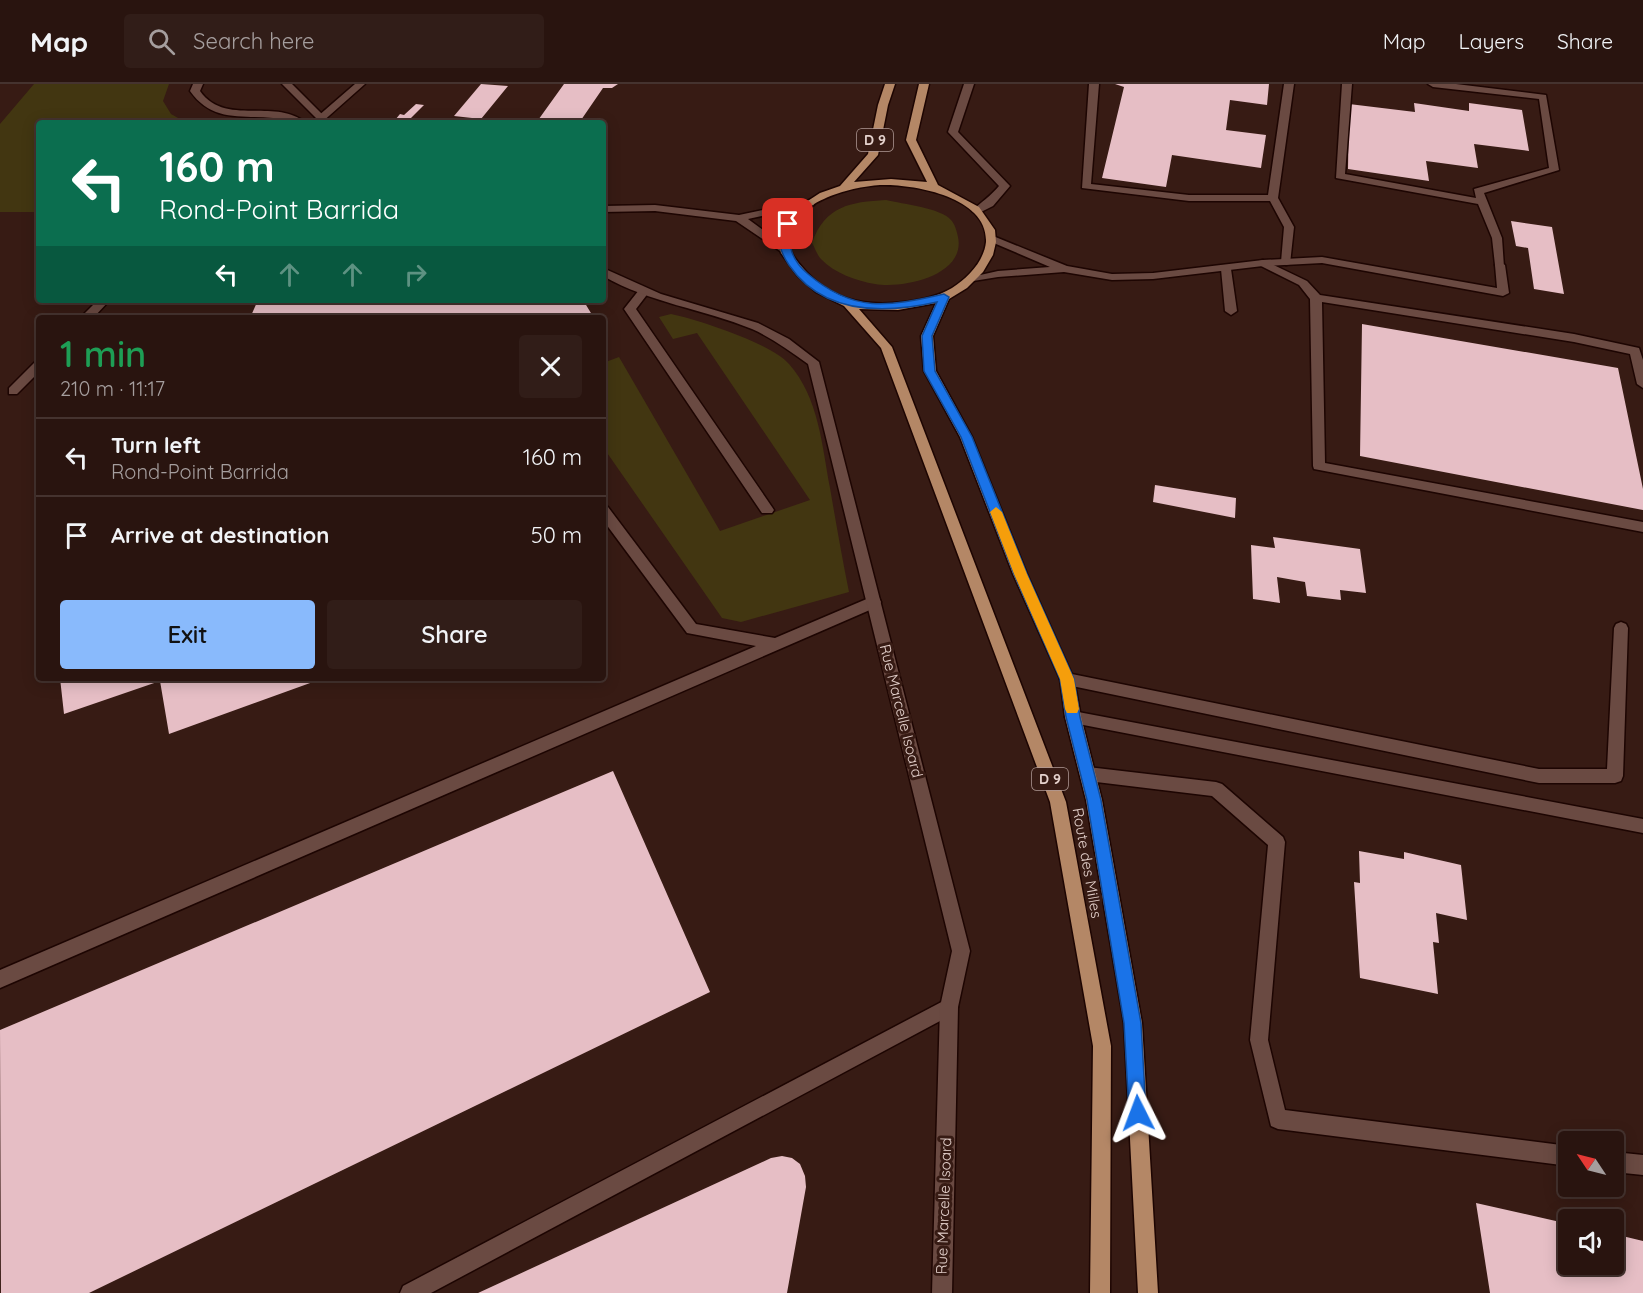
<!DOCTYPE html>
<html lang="en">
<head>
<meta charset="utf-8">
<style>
  body { margin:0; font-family:Quicksand,sans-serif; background:#311d18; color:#f1f3f6; height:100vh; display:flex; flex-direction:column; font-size:22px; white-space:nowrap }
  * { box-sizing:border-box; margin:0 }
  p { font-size:20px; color:#a59e9e }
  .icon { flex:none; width:33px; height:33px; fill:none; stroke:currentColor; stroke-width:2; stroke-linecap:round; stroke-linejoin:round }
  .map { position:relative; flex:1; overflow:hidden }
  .drawer { position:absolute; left:36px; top:231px; width:570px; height:366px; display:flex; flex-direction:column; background:#29140f; border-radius:6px; box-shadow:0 3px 15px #0003,0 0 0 2px #45332f }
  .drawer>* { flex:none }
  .hud { position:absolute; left:36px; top:36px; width:570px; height:183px; border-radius:6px; box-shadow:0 3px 15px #0003,0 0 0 2px #45332f; background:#0b6e4f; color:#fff; overflow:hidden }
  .needle { width:39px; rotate:305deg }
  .controls { position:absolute; left:1558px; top:1047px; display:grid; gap:12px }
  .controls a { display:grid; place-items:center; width:66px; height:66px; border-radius:6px; background:#29140f; box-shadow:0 3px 15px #0003,0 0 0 2px #45332f; font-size:30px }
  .pin { position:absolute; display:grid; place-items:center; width:51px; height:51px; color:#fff; margin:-26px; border-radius:12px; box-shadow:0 3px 9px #0006 }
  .me { position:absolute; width:66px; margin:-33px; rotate:357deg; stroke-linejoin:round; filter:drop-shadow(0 0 4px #0008) }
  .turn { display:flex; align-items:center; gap:21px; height:126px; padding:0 24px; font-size:27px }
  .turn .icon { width:78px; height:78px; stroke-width:2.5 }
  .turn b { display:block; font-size:42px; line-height:51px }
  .lanes { display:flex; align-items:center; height:57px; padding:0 24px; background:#0003; justify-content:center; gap:30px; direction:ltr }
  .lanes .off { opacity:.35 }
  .round { display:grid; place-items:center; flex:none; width:63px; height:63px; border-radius:6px; background:#311d18 }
  .headline { display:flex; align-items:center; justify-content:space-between; height:102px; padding:0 24px }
  h1 { font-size:36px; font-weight:600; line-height:45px; color:#1e9e55 }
  .cta { display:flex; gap:12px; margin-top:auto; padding:12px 24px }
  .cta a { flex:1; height:69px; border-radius:6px; background:#89bafc; color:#111; font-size:24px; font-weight:600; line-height:69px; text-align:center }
  .cta a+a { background:#311d18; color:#f1f3f6 }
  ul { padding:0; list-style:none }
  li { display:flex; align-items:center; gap:18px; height:78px; padding:0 24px; border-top:2px solid #45332f }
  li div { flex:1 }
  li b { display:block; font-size:22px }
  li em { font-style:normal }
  header { display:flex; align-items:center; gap:36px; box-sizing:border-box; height:84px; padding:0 30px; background:#29140f; border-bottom:2px solid #45332f }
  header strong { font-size:28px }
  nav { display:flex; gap:33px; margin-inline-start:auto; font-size:21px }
  .search { width:420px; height:54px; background:#311d18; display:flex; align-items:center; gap:15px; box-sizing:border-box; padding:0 21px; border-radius:6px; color:#a59e9e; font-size:22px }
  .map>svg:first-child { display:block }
</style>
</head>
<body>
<header>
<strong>Map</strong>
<div class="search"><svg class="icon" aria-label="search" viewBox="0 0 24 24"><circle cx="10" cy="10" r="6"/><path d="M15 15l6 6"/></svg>Search here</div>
<nav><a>Map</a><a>Layers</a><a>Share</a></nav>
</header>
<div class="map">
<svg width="1643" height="1209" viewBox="0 0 1643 1209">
  <rect width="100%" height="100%" fill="#371b14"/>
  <!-- green -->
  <path fill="#423611" d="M34,0H169L163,17L171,30L187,39H39V128H0V40Z
    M886,116C903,120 941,124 951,136C955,140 957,148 958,153C966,191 904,205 875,200C857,197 834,189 821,175C817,171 815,164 812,159C825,122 850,118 886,116Z
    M671,230C699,236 770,259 789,280C819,314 822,362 830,404C836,439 842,473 849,508L741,538L722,534L603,363V279L619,273L720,447L810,416L697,249L673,255L659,233Z"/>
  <!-- building -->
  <path fill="#e6bec5" d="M481,0L508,2L481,35L454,32Z
    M564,0H618L612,4H603L579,39H536Z
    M1115,0H1269L1267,21L1230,16L1226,46L1266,51L1261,84L1172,71L1166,103L1102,94L1124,3Z
    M1414,19L1469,27V19L1522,26L1529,67L1474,60L1478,84L1426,77L1429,97L1348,85L1349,20L1415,28Z
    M416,20L424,21L406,39H396L399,36H395L400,30L404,31Z
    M1511,137L1552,143L1564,210L1534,205L1528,164L1516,162Z
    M258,216H583L594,234H250Z
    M1362,240L1618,284L1643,405V426L1360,372Z
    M1155,401L1236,414L1235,434L1153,418Z
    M1273,453L1360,465L1366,509L1340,506L1341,516L1307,512L1305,498L1277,493L1280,519L1253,515L1251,461L1275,464Z
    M60,594H324L169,650L160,597L64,630Z
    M613,687L710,908L89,1209H1L0,946Z
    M1359,767L1404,775V768L1461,781L1467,836L1436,829L1439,859L1433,858L1438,910L1360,894L1354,798L1360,799Z
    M782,1072L792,1074L800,1080L805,1092L806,1103L787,1209H478L771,1074Z
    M1476,1119L1569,1140V1180H1614V1150L1643,1157V1209H1490Z"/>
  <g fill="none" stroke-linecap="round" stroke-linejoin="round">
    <!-- lane casing -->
    <g stroke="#1d0502" stroke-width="3">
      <path id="lane" d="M193,0H203L200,7C225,43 275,13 306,39C294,39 284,35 273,34C239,31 212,38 190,7Z
        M282,0H292L323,31V35H317Z
        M964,0H974L958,48L1010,102L993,122L977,130L972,127C981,118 991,112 999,102L948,48Z
        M1089,0H1099L1091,100L1189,111H1268L1284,0H1294L1278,114L1294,143L1290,180L1286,181L1281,178L1284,143L1270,117H1189L1082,104Z
        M1342,0H1352L1345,90L1476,114L1474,105L1549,84L1539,15L1433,3L1428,0H1456L1546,11L1559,86L1484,109L1502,154L1504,183H1496L1495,181L1492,154L1478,120L1336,94Z
        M1263,176L1307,197L1320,211L1574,250L1639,264L1643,276V304L1637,300L1630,270L1574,258L1322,218L1325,379L1643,438V448L1314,385L1313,382L1310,215L1299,201L1259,181V177Z
        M1226,182L1231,185L1237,227L1231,231L1225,227L1221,185Z
        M643,205L649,208L636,225L772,423L774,426L772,429H762L624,225L639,206Z
        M98,216H110L93,234H80Z
        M39,277V288L17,310H9V304L35,278Z
        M603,421L608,423L696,540L775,554L869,514H879L881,518L879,522L0,904V886L756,562L687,549L603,436Z
        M1621,538L1626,540L1628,544L1623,692L1621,697L1615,699H1539L1067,601L1062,599L1060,595L1062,591L1067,589L1539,685H1607L1614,544L1616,540Z
        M1073,627L1643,735V749L1073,639L1068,638L1065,633L1068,628Z
        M1088,683L1216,698L1222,700L1283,753L1285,758L1268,956L1285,1026L1569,1062V1082L1278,1045L1271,1042L1250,956L1268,761L1212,712L1088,697L1082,695L1080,690L1082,685Z
        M949,914L955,917L958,923L955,929L431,1209H400L403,1202Z
        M1614,1068L1643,1071V1091L1614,1088Z"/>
    </g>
    <!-- street casing -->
    <g stroke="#1d0502" stroke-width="3">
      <path id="street" d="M355,0H365L321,39H310Z
        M810,116L814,117V121L748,135L790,166V170L786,171L736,137L655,127L603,128V122L655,121L739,131Z
        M993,152L1067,182L1112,190L1153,189L1263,176L1322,173L1497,204L1495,181L1500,178L1505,181L1509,209L1503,212L1322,179L1263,182L1153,195L1112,196L1064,188L998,193L967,198V194L998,187L1050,183L989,157V153Z
        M603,184L661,210L758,239L789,255L819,278L970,867L958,923L952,1209H932L940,923L952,867L808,280C790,267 772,254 752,245C703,225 650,219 603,192Z"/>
    </g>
    <!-- primary casing -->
    <g stroke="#1d0502" stroke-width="3">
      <path id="primary" d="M885,0H895L888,21L878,71L854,98L891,95L927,98L906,56L919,0H929L916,56L938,101L979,123L995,146L996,158L993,171L983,188L967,204L949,215L933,252L936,287L972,353L1027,490L1074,595L1081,633L1102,716L1142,939L1158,1209H1138L1124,939L1086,716L1065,633L1060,595L1013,490L960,353L924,287L921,252L936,219L898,226L859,225L892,263L1066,718L1111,962L1110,1209H1090L1093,962L1050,718L881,264L844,222L816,208L798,192L781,169L778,157L780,146L797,124L820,109L840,102L868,70L878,21ZM880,101C912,100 988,112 986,158C984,177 968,194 952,204C937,213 921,216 904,218C864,223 829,216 802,183C795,175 788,167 789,155C791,118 850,103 880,101Z"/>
    </g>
    <!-- lane -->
    <use href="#lane" fill="#6a4a42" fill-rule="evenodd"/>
    <!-- street -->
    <use href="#street" fill="#6a4a42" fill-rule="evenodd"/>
    <!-- primary -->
    <use href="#primary" fill="#b48766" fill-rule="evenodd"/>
  </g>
  <!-- route -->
  <path fill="#1a73e8" stroke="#114b97" stroke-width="1.5" d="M785,138L793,140C786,160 791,176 808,190C854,229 887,223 944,210L949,213L932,252L935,287L972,353L1027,490L1074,595L1080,633L1101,716L1141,939L1146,1029L1144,1035L1138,1038L1131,1035L1129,1029L1124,939L1087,716L1066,633L1060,595L1014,490L961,353L924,287L922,252L937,218C884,230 823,231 789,181C779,166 776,155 785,138Z"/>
  <!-- slow -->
  <path fill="#f59e0b" d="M996,423L1002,428L1027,490L1074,595L1079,625L1077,629H1067L1065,625L1060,595L1014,490L990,428Z"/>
  <g text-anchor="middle" stroke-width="6" stroke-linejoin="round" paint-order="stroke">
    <!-- shield labels -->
    <g fill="#371b14" stroke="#b19b96" stroke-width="1.5">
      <rect x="857" y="45" width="36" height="22" rx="4.5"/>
      <rect x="1032" y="684" width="36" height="22" rx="4.5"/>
    </g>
    <g font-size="14" font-weight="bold" fill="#e5d2cd">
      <text x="875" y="61">D 9</text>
      <text x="1050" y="700">D 9</text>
    </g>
    <!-- street labels -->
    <g font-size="15" fill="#e5d2cd" stroke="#371b14">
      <text transform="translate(901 627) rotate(76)" y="5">Rue Marcelle Isoard</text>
      <text transform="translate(1087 779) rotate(80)" y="5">Route des Milles</text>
      <text transform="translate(944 1122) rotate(-88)" y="5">Rue Marcelle Isoard</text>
    </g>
  </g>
</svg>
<div class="controls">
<a><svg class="needle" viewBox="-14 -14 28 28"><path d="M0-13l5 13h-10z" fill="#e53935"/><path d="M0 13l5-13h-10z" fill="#a59e9e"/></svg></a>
<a><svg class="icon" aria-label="sound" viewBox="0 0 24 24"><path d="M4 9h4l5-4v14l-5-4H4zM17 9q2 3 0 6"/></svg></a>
</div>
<div class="pin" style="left:788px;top:140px;background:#d93025"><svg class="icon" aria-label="arrive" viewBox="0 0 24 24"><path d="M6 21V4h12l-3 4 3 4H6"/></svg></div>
<svg class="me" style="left:1138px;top:1029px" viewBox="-20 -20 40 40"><path d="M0-17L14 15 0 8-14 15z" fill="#1a73e8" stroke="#fff" stroke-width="4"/></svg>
<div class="hud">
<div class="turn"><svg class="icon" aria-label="left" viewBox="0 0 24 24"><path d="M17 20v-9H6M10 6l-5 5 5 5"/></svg><div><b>160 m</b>Rond-Point Barrida</div></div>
<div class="lanes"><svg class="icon" aria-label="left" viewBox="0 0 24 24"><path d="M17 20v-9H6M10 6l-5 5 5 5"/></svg><svg class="icon off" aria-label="ahead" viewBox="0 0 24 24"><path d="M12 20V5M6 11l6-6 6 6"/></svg><svg class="icon off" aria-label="ahead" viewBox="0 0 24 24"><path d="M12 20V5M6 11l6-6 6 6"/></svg><svg class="icon off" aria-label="right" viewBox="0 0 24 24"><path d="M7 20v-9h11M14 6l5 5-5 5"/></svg></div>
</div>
<section class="drawer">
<div class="headline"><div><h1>1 min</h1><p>210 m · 11:17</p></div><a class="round"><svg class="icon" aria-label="close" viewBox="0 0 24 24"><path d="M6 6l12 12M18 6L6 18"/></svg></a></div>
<ul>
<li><svg class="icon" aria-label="left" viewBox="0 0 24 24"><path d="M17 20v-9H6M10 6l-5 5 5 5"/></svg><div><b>Turn left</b><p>Rond-Point Barrida</p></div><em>160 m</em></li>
<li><svg class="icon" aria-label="arrive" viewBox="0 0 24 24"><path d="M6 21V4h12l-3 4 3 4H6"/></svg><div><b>Arrive at destination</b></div><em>50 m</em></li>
</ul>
<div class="cta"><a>Exit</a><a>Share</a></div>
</section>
</div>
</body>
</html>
